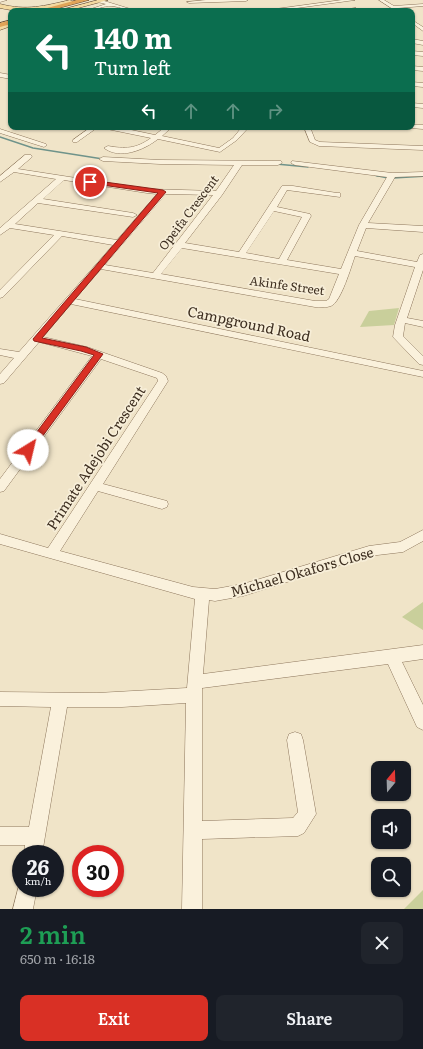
<!DOCTYPE html>
<html lang="en">
<head>
<meta charset="utf-8">
<style>
  body { margin:0; font-family:Literata,serif; background:#20242c; color:#f1f3f6; height:100vh; display:flex; flex-direction:column; font-size:15px; white-space:nowrap }
  * { box-sizing:border-box; margin:0 }
  p { font-size:13px; color:#9ea1a6 }
  .icon { flex:none; width:22px; height:22px; fill:none; stroke:currentColor; stroke-width:2; stroke-linecap:round; stroke-linejoin:round }
  .map { position:relative; height:909px; overflow:hidden }
  .details { display:flex; flex-direction:column; background:#171b24; flex:1 }
  .details>* { flex:none }
  .banner { position:absolute; left:8px; top:8px; width:407px; height:122px; border-radius:8px; box-shadow:0 1px 3px #0004; background:#0b6e4f; color:#fff; overflow:hidden }
  .needle { width:26px; rotate:19deg }
  .controls { position:absolute; left:371px; top:761px; display:grid; gap:8px }
  .controls a { display:grid; place-items:center; width:40px; height:40px; border-radius:8px; background:#171b24; box-shadow:0 1px 3px #0004; font-size:20px }
  .speed { position:absolute; left:12px; top:845px; display:flex; gap:8px; font-size:20px; font-weight:700; text-align:center }
  .speed>* { display:grid; place-content:center; width:52px; height:52px; border-radius:50%; background:#171b24; box-shadow:0 1px 3px #0004; line-height:1 }
  .speed small { font-size:10px; font-weight:400 }
  .speed .limit { border:6px solid #d22; background:#fff; color:#111 }
  .pin { position:absolute; display:grid; place-items:center; width:34px; height:34px; color:#fff; margin:-17px; border:2px solid #fff; border-radius:50%; box-shadow:0 1px 4px #0007 }
  .me { position:absolute; width:44px; margin:-22px; rotate:36deg; stroke-linejoin:round; filter:drop-shadow(0 0 3px #0008) }
  .turn { display:flex; align-items:center; gap:14px; height:84px; padding:0 20px; font-size:18px }
  .turn .icon { width:52px; height:52px; stroke-width:2.5 }
  .turn b { display:block; font-size:28px; line-height:34px }
  .lanes { display:flex; align-items:center; height:38px; padding:0 20px; background:#0003; justify-content:center; gap:20px; direction:ltr }
  .lanes .off { opacity:.35 }
  .round { display:grid; place-items:center; flex:none; width:42px; height:42px; border-radius:8px; background:#20242c }
  .head { display:flex; align-items:center; justify-content:space-between; height:68px; padding:0 20px }
  h1 { font-size:24px; font-weight:600; line-height:30px; color:#1e9e55 }
  .button { display:flex; gap:8px; margin-top:auto; padding:8px 20px }
  .button a { flex:1; height:46px; border-radius:8px; background:#d93025; color:#fff; font-size:16px; font-weight:600; line-height:46px; text-align:center }
  .button a+a { background:#20242c; color:#f1f3f6 }
  .map>svg:first-child { display:block }
</style>
</head>
<body>
<div class="map">
<svg width="423" height="909" viewBox="0 0 423 909">
  <rect width="100%" height="100%" fill="#f0e4c8"/>
  <!-- green -->
  <path fill="#c9cf9b" d="M399,308L394,325L360,327L369,311Z
    M423,602V630L402,617Z
    M423,890V909H404Z"/>
  <g fill="none" stroke-linecap="round" stroke-linejoin="round">
    <!-- stream-far1 -->
    <path stroke="#6f938a" stroke-width="1.5" d="M0,137L33,148L103,159
      M276,164L308,167
      M375,175L378,176"/>
    <!-- stream -->
    <path stroke="#6f938a" stroke-width="2" d="M375,175L389,178L423,176"/>
    <!-- minor casing -->
    <g stroke="#8d765c" stroke-width="1">
      <path id="minor" d="M0,0H7L0,2Z
        M97,0H101L137,11C128,11 121,7 112,6C104,5 94,11 85,11L106,4L97,2Z
        M206,0H248L246,1L189,3L187,2Z
        M342,0H355L275,11H261Z
        M379,0H384L394,6L423,4V6L398,8L401,11H396Z
        M356,8L358,10L339,11Z
        M412,20L423,27V31L412,23Z
        M412,39L423,41V45L412,43Z
        M412,51L423,52V56L412,55Z
        M412,66L423,67V71L412,70Z
        M0,73L11,75V79L0,77Z
        M412,82L423,83V87L412,86Z
        M412,103L423,104V108L412,107Z
        M412,125H423V129L410,128L409,127H412Z
        M91,127H98L77,142H73V140Z
        M104,127H117L155,135L165,127H172L162,136L219,148L233,138L242,127H249L237,140L220,152L158,139C144,150 120,160 104,148L108,146C125,149 136,149 151,138L107,129Z
        M304,127H310L315,140L320,142L423,146V150L319,146L310,142Z
        M0,129L46,144L47,145L44,147L0,133Z
        M25,155H31L32,157L18,169L147,189L216,191L234,165L160,164L103,161L99,159L103,157L160,160L281,161L282,163L278,165H242L222,195L185,243L239,252L282,186H293L337,193H340V197L287,190L277,207L310,214L311,216L287,260L341,269L359,225L387,177L295,165L291,163L292,161L392,173L423,172V176L395,177L368,223L423,226V232L366,228L357,251L417,262L420,255L423,254V270L407,318L423,321V327L405,323L403,336L423,356V365L419,364L393,337L395,325L415,267L355,256C351,267 341,302 331,306C326,308 320,307 315,307L101,269L75,299L423,371V377L71,304L43,337L87,347L162,373L166,376L168,381L103,484L167,501L168,504L167,507L162,509L98,491L60,551L193,587L215,589L243,584L369,546L400,542L423,530V541L403,552L369,556L243,596L215,601L209,600L203,674L423,645V659L402,662L423,705V730L417,727L388,664L202,688V821L293,818L298,812L287,740L289,734L295,732L301,734L303,740L316,814L304,833L298,836L202,839V909H182L186,703L122,707H67L42,854H24L25,845H0V827H29L51,707L0,706V692L97,693L187,688L195,599L0,544V534L48,548L158,381L157,378L101,359L4,491L0,492V479L92,356L39,342L4,383L0,384V374L14,358L0,355V349L19,352L113,245L62,236L3,297L0,298V290L54,235L10,228L0,235V228L56,179L14,172L0,182V176ZM64,180L147,193L157,194L117,240L15,224L38,203L133,217L137,215L133,213L43,199ZM166,194L213,195L153,273L105,265ZM274,211L302,217L279,259L246,253ZM182,248L339,274L329,299L326,301H315L161,274Z
        M20,881L21,888H37L33,909H13Z"/>
    </g>
    <!-- major casing -->
    <g stroke="#5b4430" stroke-width="1">
      <path id="major" d="M70,0L73,2L72,3C47,9 25,14 0,8V4C27,11 44,6 70,0Z
        M98,0H108L67,11H57Z
        M11,22V26L0,30V26Z"/>
    </g>
    <!-- highway casing -->
    <g stroke="#5b4430" stroke-width="1">
      <path id="highway" d="M77,0H89L48,11H36Z
        M11,20V24L0,27V23Z"/>
    </g>
    <!-- minor -->
    <use href="#minor" fill="#faf1dc" fill-rule="evenodd"/>
    <!-- major -->
    <use href="#major" fill="#f3d9a0" fill-rule="evenodd"/>
    <!-- highway -->
    <use href="#highway" fill="#e0a458" fill-rule="evenodd"/>
  </g>
  <!-- route -->
  <path fill="#d93025" stroke="#8d1f18" d="M90,180L163,190L166,192L42,338L86,347L103,354L31,452H25L23,450L25,448L94,355L81,351L34,341L33,339L158,193L88,183V181Z"/>
  <g text-anchor="middle" stroke-width="3.5" stroke-linejoin="round" paint-order="stroke">
    <!-- far-street labels -->
    <g font-size="12" fill="#3d2e20" stroke="#f7eed8">
      <text transform="translate(189 213) rotate(-53)" y="4">Opeifa Crescent</text>
      <text transform="translate(287 286) rotate(8)" y="4">Akinfe Street</text>
    </g>
    <!-- street labels -->
    <g font-size="14" fill="#3d2e20" stroke="#f7eed8">
      <text transform="translate(249 324) rotate(12)" y="5">Campground Road</text>
      <text transform="translate(96 458) rotate(-57)" y="5">Primate Adejobi Crescent</text>
      <text transform="translate(302 572) rotate(-16)" y="5">Michael Okafors Close</text>
    </g>
  </g>
</svg>
<div class="controls">
<a><svg class="needle" viewBox="-14 -14 28 28"><path d="M0-13l5 13h-10z" fill="#e53935"/><path d="M0 13l5-13h-10z" fill="#9ea1a6"/></svg></a>
<a><svg class="icon" aria-label="sound" viewBox="0 0 24 24"><path d="M4 9h4l5-4v14l-5-4H4zM17 9q2 3 0 6"/></svg></a>
<a><svg class="icon" aria-label="search" viewBox="0 0 24 24"><circle cx="10" cy="10" r="6"/><path d="M15 15l6 6"/></svg></a>
</div>
<div class="speed"><div>26<small>km/h</small></div><div class="limit">30</div></div>
<div class="pin" style="left:90px;top:182px;background:#d93025"><svg class="icon" aria-label="arrive" viewBox="0 0 24 24"><path d="M6 21V4h12l-3 4 3 4H6"/></svg></div>
<svg class="me" style="left:28px;top:450px" viewBox="-20 -20 40 40"><circle r="19" fill="#fff"/><path d="M0-13L10 11 0 6-10 11z" fill="#d93025"/></svg>
<div class="banner">
<div class="turn"><svg class="icon" aria-label="left" viewBox="0 0 24 24"><path d="M17 20v-9H6M10 6l-5 5 5 5"/></svg><div><b>140 m</b>Turn left</div></div>
<div class="lanes"><svg class="icon" aria-label="left" viewBox="0 0 24 24"><path d="M17 20v-9H6M10 6l-5 5 5 5"/></svg><svg class="icon off" aria-label="ahead" viewBox="0 0 24 24"><path d="M12 20V5M6 11l6-6 6 6"/></svg><svg class="icon off" aria-label="ahead" viewBox="0 0 24 24"><path d="M12 20V5M6 11l6-6 6 6"/></svg><svg class="icon off" aria-label="right" viewBox="0 0 24 24"><path d="M7 20v-9h11M14 6l5 5-5 5"/></svg></div>
</div>
</div>
<section class="details">
<div class="head"><div><h1>2 min</h1><p>650 m · 16:18</p></div><a class="round"><svg class="icon" aria-label="close" viewBox="0 0 24 24"><path d="M6 6l12 12M18 6L6 18"/></svg></a></div>
<div class="button"><a>Exit</a><a>Share</a></div>
</section>
</body>
</html>
